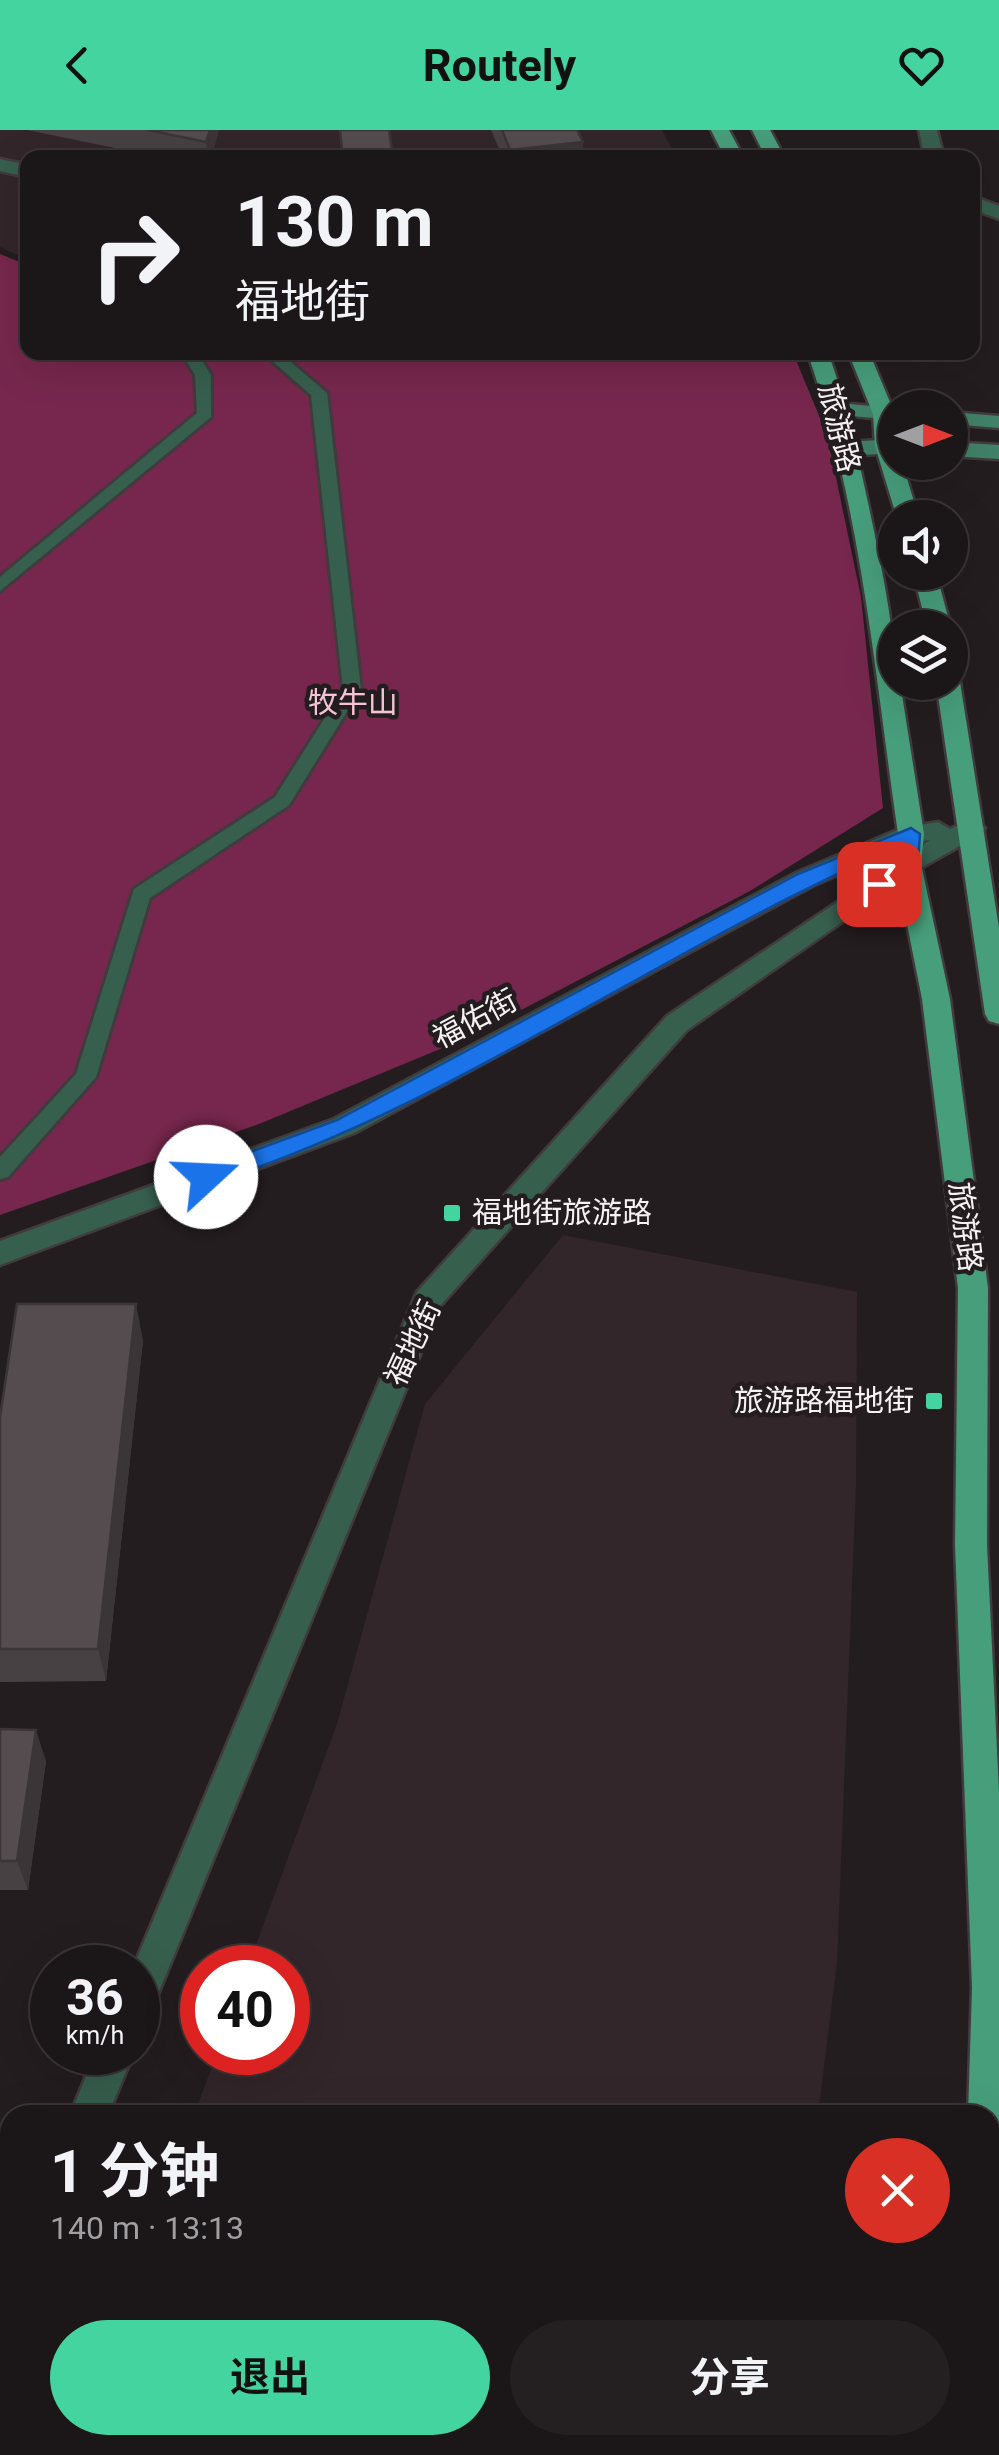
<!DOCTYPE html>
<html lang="zh">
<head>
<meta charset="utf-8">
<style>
  body { margin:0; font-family:Roboto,"Noto Sans SC",sans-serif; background:#241f21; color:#f1f3f6; height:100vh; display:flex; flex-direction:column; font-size:38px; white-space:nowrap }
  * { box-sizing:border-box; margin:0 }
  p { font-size:32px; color:#a09fa2 }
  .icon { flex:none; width:55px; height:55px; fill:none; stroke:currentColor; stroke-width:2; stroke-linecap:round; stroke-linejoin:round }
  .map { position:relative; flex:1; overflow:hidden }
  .details { position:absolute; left:0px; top:1975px; width:1000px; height:350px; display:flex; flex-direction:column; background:#1b1618; border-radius:30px 30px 0 0; box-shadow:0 10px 40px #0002,0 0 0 2px #393537 }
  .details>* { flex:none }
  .hud { position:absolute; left:20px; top:20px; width:960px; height:210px; border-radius:20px; box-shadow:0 10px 40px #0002,0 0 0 2px #393537; background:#1b1618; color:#f1f3f6; overflow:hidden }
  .needle { width:65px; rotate:90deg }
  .tools { position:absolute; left:878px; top:260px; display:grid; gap:20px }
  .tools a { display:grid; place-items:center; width:90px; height:90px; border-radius:50%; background:#1b1618; box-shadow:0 10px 40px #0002,0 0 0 2px #393537; font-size:50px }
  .speed { position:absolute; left:30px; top:1815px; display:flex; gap:20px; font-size:50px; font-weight:700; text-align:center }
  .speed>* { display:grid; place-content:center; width:130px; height:130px; border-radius:50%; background:#1b1618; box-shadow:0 10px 40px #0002,0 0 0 2px #393537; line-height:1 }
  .speed small { font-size:25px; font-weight:400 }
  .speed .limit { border:15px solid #d22; background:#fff; color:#111 }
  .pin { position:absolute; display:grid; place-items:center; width:85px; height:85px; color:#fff; margin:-42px; border-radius:20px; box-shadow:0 5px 15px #0006 }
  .me { position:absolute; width:110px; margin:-55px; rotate:70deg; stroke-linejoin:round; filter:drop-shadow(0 0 8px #0008) }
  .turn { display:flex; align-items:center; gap:35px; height:210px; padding:0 50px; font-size:45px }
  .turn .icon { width:130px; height:130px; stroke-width:2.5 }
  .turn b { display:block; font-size:70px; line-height:85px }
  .round { display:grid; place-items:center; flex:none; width:105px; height:105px; border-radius:52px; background:#241f21 }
  .overview { display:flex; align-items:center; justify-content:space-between; height:170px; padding:0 50px }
  h1 { font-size:60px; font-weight:700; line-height:75px }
  .cta { display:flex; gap:20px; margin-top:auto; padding:20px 50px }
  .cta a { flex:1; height:115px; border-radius:60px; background:#43d4a0; color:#111; font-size:40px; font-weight:700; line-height:115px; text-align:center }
  .cta a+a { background:#241f21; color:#f1f3f6 }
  header { display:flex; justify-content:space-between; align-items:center; height:130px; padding:0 50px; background:#43d4a0; color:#111; font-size:45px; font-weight:700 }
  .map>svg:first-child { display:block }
</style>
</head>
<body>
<header><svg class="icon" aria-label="back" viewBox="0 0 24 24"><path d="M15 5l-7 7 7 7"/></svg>Routely<svg class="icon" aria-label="heart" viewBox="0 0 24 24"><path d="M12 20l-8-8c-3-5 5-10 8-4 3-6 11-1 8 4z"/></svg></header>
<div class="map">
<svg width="999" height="2325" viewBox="0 0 999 2325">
  <rect width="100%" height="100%" fill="#241d20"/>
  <!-- built -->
  <path fill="#33262b" d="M0,0H662L676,27L28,28L27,129L0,117Z
    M563,1105L857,1162L856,1354L837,1832L818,1985H194L217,1923L288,1922V1838L248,1837L337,1594L425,1274Z
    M60,2315H396L418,2325H52Z
    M543,2315H778L777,2325H571Z"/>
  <!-- forest -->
  <path fill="#77274d" d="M0,124L27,135L28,222L793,223L827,305L861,467L883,678L750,761L469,907L259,994L0,1085Z"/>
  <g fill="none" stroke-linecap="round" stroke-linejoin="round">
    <!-- service casing -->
    <g stroke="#413b3e" stroke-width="6">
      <path id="service" d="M181,222H197L211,245V287L0,461V447L197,283L195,245Z
        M262,222H279L327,263L361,559L289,675L150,768L96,947L8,1047L0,1049V1027L76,944L134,759L275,667L343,559L311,265Z"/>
    </g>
    <!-- minor casing -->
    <g stroke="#413b3e" stroke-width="5">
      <path id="minor" d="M919,0H937L944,28H925Z
        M0,29L28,35V47L0,41Z
        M972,66L999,76V89L972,79Z"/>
    </g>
    <!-- tertiary casing -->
    <g stroke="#413b3e" stroke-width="5">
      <path id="tertiary" d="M972,689L985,698L981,704L917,740L687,900L440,1176L156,1869L151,1882L138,1887V1838H133L417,1162L667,886L930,710L915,712L814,755L354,1003L0,1135V1111L334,989L796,743L902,698L938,692L950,699Z
        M96,1922H134L108,1985H70Z
        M10,2081V2131L0,2135V2086Z"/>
    </g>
    <!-- secondary casing -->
    <g stroke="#413b3e" stroke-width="5">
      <path id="secondary" d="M838,273L895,278V290L830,284L827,279Z
        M950,282L999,286V298L950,294Z
        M895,309V323L846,326L835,319L846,312Z
        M950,312L999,315V329L950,326Z"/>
    </g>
    <!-- primary casing -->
    <g stroke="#413b3e" stroke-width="5">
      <path id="primary" d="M711,0H729L744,28H725Z
        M752,0H770L785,28H766Z
        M807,222H828C849,281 861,340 874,401C884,451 895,501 895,552H900L924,704L921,734L950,869L988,1158L987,1415L999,1661V1999L990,2003V1985H968L972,1858L955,1415L958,1158L922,869L895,734L898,704C875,546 861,373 807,222Z
        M848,222H869L895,284V332H902L919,388H897L875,316L873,284Z
        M913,442H936L951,498L950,499L927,498Z
        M950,545L960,552L999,798V894L989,891L985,884L936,552H950Z
        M990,2298L999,2306V2325H961V2315H990Z"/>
    </g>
    <!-- service -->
    <use href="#service" fill="#375f4e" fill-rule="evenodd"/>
    <!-- minor -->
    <use href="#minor" fill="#375f4e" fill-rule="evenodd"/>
    <!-- tertiary -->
    <use href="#tertiary" fill="#375f4e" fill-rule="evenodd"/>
    <!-- secondary -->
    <use href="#secondary" fill="#418268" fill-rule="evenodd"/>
    <!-- primary -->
    <use href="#primary" fill="#479e7b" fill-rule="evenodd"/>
  </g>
  <!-- wall -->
  <path fill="#484144" d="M27,0H219L211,28H164Z
    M491,0H577L583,28H503Z
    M143,1210L106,1551L0,1552V1287Z
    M0,1599L46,1631L28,1760H0Z"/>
  <!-- shaded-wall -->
  <path fill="#3b3537" d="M210,0H219L211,28H208L206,12Z
    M583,12V28H510V20Z
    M136,1174L143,1210L106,1551L98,1519Z
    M36,1600L46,1631L28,1760L17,1731Z"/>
  <!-- building -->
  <path fill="#544c4f" stroke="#3b3537" stroke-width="2.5" d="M148,0H210L206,12Z
    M340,0H389L393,27L343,28Z
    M502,0H577L583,12L510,20Z
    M17,1174H136L98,1519H0V1287Z
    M0,1599L36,1600L17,1731H0Z"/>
  <!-- route -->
  <path fill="#1a73e8" stroke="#114b97" stroke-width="2.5" d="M911,698L920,704L918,734L886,759H872L869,754L898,731L900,716C664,816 450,979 206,1055L196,1047L199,1041L337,990L798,744Z"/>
  <!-- markers -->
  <g fill="#43d4a0" stroke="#241d20" stroke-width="4">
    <rect x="442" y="1073" width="20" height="20" rx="5"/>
    <rect x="924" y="1261" width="20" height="20" rx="5"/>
  </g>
  <g text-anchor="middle" stroke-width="9" stroke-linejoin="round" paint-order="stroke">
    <!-- street labels -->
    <g font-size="30" fill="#f6f1f3" stroke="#241d20">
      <text transform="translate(839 298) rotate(76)" y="10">旅游路</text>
      <text transform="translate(475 889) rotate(-28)" y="10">福佑街</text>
      <text transform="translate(965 1097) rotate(83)" y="10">旅游路</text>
      <text transform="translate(413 1213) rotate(-65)" y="10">福地街</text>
    </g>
    <!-- park labels -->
    <g font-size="30" fill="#f4c4d5" stroke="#241d20">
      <text x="353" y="583">牧牛山</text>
    </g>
    <!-- poi labels -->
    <g font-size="30" fill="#f6f1f3" stroke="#241d20" text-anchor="start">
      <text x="472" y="1093">福地街旅游路</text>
      <text x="914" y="1281" text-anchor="end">旅游路福地街</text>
    </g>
  </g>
</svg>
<div class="tools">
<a><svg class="needle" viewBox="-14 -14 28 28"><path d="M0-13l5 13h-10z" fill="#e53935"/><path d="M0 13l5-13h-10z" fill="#a09fa2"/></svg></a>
<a><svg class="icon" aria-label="sound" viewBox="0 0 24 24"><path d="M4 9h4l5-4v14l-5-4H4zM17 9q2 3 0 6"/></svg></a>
<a><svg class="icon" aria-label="layers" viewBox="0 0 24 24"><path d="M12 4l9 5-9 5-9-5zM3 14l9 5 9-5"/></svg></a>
</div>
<div class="speed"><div>36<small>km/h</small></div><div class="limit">40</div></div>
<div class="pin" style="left:879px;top:754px;background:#d93025"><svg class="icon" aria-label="arrive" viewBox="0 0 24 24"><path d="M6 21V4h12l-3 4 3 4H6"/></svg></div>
<svg class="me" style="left:206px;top:1047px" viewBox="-20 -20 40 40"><circle r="19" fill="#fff"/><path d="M0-13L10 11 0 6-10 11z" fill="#1a73e8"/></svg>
<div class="hud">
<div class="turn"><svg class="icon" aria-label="right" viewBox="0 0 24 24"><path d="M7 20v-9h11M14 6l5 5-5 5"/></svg><div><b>130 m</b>福地街</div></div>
</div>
<section class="details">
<div class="overview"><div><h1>1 分钟</h1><p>140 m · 13:13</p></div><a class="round" style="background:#d93025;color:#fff"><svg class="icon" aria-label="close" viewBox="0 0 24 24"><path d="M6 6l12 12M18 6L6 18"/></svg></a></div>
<div class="cta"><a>退出</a><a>分享</a></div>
</section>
</div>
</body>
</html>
